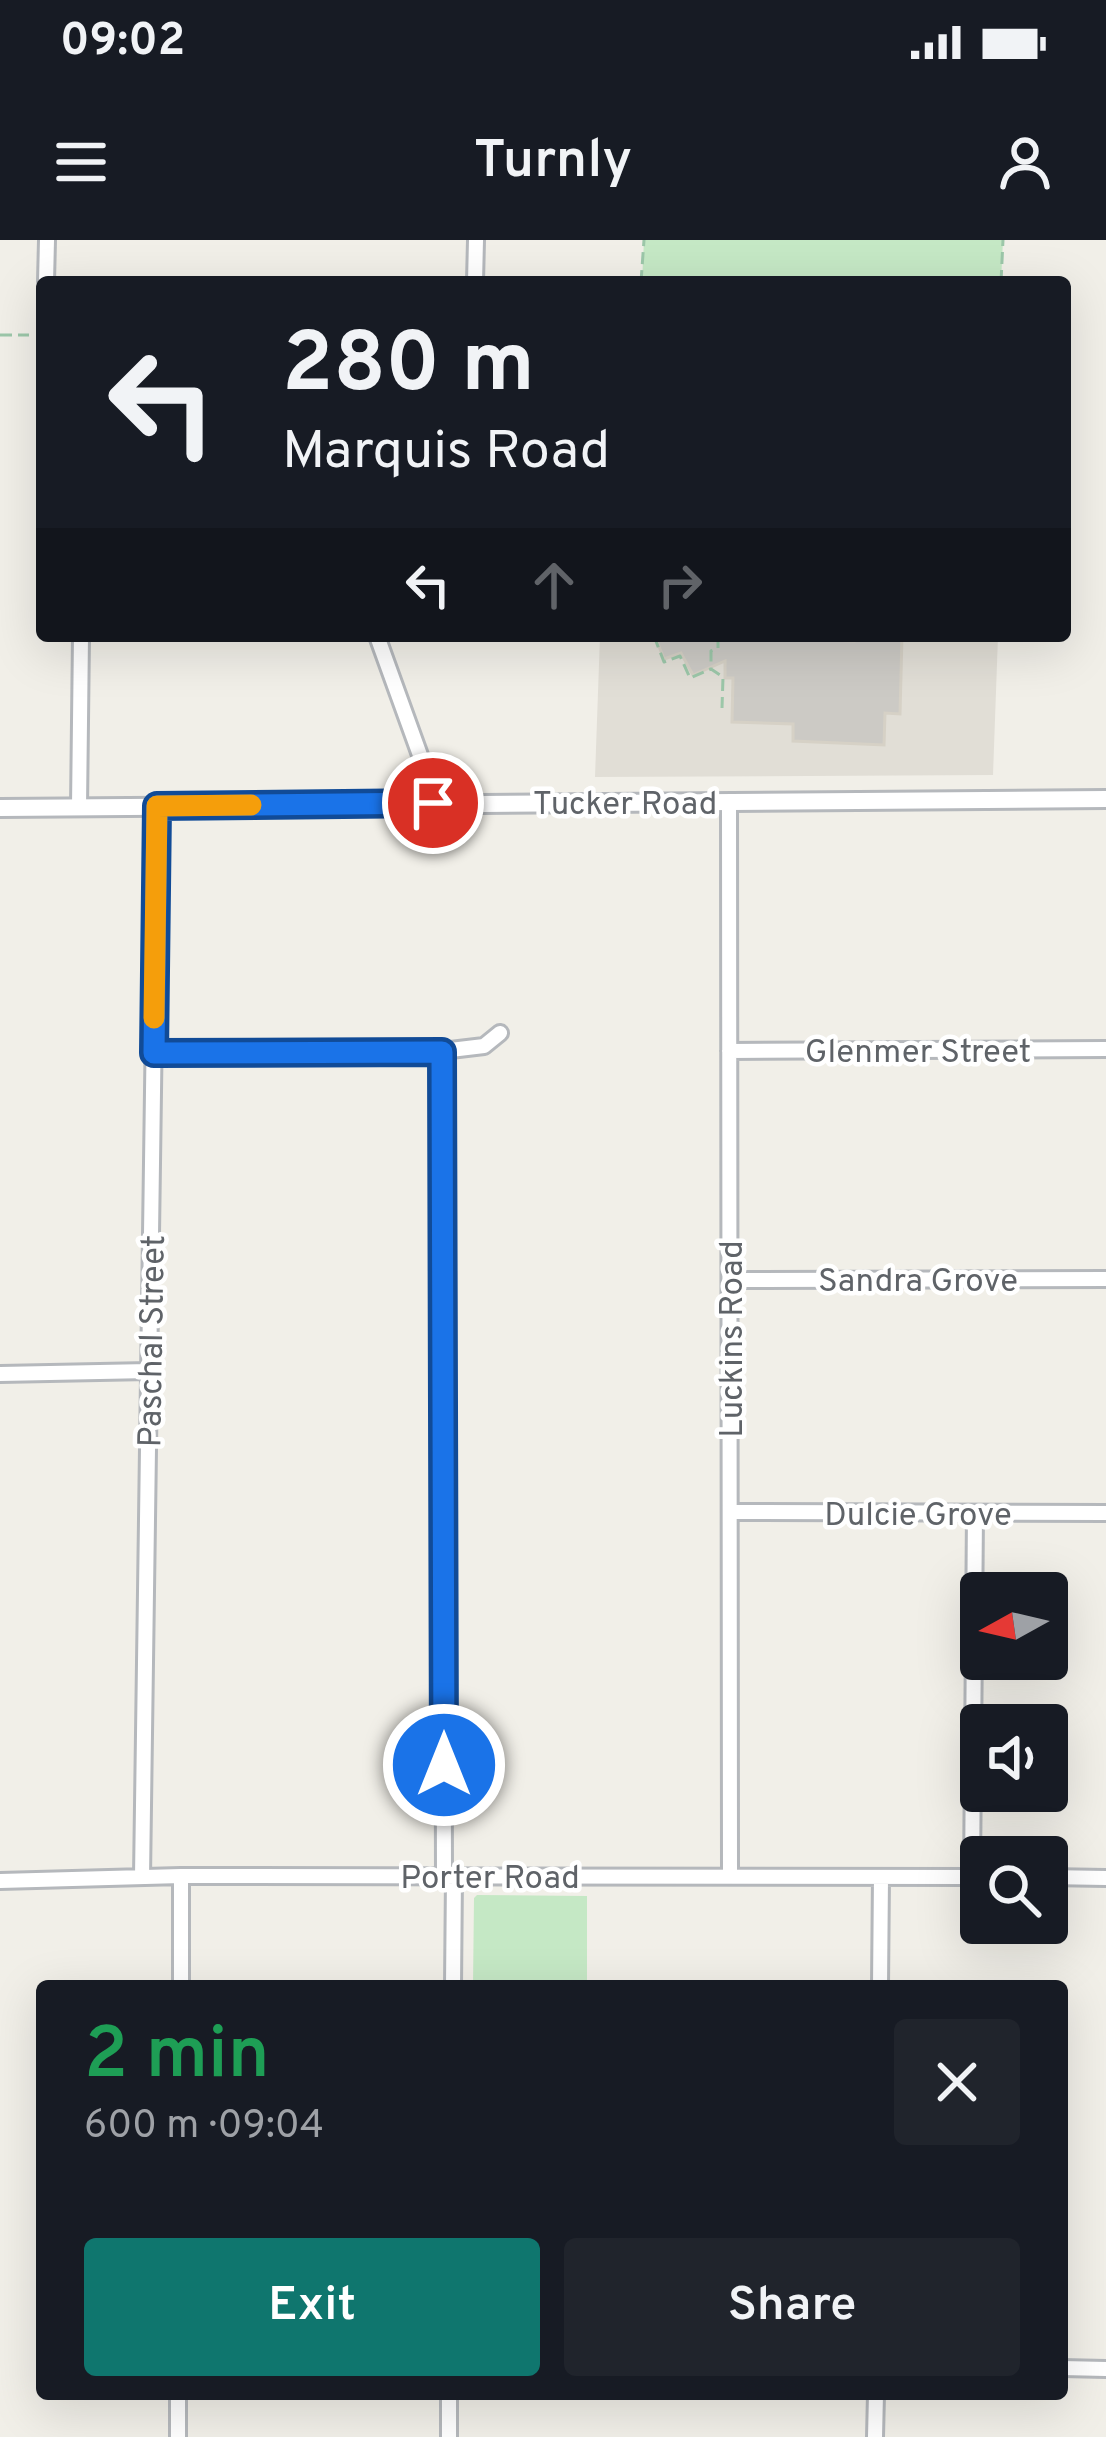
<!DOCTYPE html>
<html lang="en">
<head>
<meta charset="utf-8">
<style>
  body { margin:0; font-family:Overpass,sans-serif; background:#20242c; color:#f1f3f6; height:100vh; display:flex; flex-direction:column; font-size:45px; white-space:nowrap }
  * { box-sizing:border-box; margin:0 }
  p { font-size:39px; color:#9ea1a6 }
  .icon { flex:none; width:66px; height:66px; fill:none; stroke:currentColor; stroke-width:2; stroke-linecap:round; stroke-linejoin:round }
  .map { position:relative; flex:1; overflow:hidden }
  .panel { position:absolute; left:36px; top:1740px; width:1032px; height:420px; display:flex; flex-direction:column; background:#171b24; border-radius:12px; box-shadow:0 12px 48px #0002 }
  .panel>* { flex:none }
  .guide { position:absolute; left:36px; top:36px; width:1035px; height:366px; border-radius:12px; box-shadow:0 12px 48px #0002; background:#171b24; color:#f1f3f6; overflow:hidden }
  .needle { width:78px; rotate:262deg }
  .fabs { position:absolute; left:960px; top:1332px; display:grid; gap:24px }
  .fabs a { display:grid; place-items:center; width:108px; height:108px; border-radius:12px; background:#171b24; box-shadow:0 12px 48px #0002; font-size:60px }
  .pin { position:absolute; display:grid; place-items:center; width:102px; height:102px; color:#fff; margin:-51px; border:6px solid #fff; border-radius:50%; box-shadow:0 3px 12px #0007 }
  .me { position:absolute; width:132px; margin:-66px; rotate:0deg; stroke-linejoin:round; filter:drop-shadow(0 0 9px #0008) }
  .turn { display:flex; align-items:center; gap:42px; height:252px; padding:0 48px; font-size:54px }
  .turn .icon { width:156px; height:156px; stroke-width:2.5 }
  .turn b { display:block; font-size:84px; line-height:102px }
  .lanes { display:flex; align-items:center; height:114px; padding:0 48px; background:#0003; justify-content:center; gap:60px; direction:ltr }
  .lanes .off { opacity:.35 }
  .round { display:grid; place-items:center; flex:none; width:126px; height:126px; border-radius:12px; background:#20242c }
  .headline { display:flex; align-items:center; justify-content:space-between; height:204px; padding:0 48px }
  h1 { font-size:72px; font-weight:600; line-height:90px; color:#1e9e55 }
  .cta { display:flex; gap:24px; margin-top:auto; padding:24px 48px }
  .cta a { flex:1; height:138px; border-radius:12px; background:#0f766e; color:#fff; font-size:48px; font-weight:600; line-height:138px; text-align:center }
  .cta a+a { background:#20242c; color:#f1f3f6 }
  .status { display:flex; justify-content:space-between; align-items:center; height:84px; padding:0 60px; background:#171b24; direction:ltr }
  .status svg { height:33px; fill:currentColor }
  header { display:flex; justify-content:space-between; align-items:center; height:156px; padding:0 48px; background:#171b24; font-size:54px; font-weight:600 }
  .map>svg:first-child { display:block }
</style>
</head>
<body>
<div class="status"><b>09:02</b><svg viewBox="0 0 49 12"><path d="M0 12V9h3v3zM5 12V6h3v6zM10 12V3h3v9zM15 12V0h3v12zM26 1h20v11H26zM47 4h2v5h-2z"/></svg></div>
<header><svg class="icon" aria-label="menu" viewBox="0 0 24 24"><path d="M4 6h16M4 12h16M4 18h16"/></svg>Turnly<svg class="icon" aria-label="person" viewBox="0 0 24 24"><circle cx="12" cy="8" r="4"/><path d="M4 21q1-7 8-7t8 7"/></svg></header>
<div class="map">
<svg width="1106" height="2197" viewBox="0 0 1106 2197">
  <rect width="100%" height="100%" fill="#f1efe8"/>
  <!-- education -->
  <path fill="#e1ded6" d="M600,396H998L993,535L595,537Z"/>
  <!-- green -->
  <path fill="#c5e8c5" d="M644,0H1003L1001,42H642Z
    M477,1655L587,1656V1746H473L474,1658Z"/>
  <!-- building -->
  <path fill="#cccac5" stroke="#d6d1c6" stroke-width="3" d="M655,396H828V400L854,401V396H902L900,474L885,473L884,505L793,501V484L732,482L733,438H725V421L693,435L681,413L664,419Z"/>
  <g fill="none" stroke-linecap="round" stroke-linejoin="round">
    <!-- minor casing -->
    <g stroke="#b5b8bc" stroke-width="20">
      <path id="minor" d="M46,42L47,0
        M475,42L476,0
        M377,396L429,540L433,563
        M729,562L730,1636
        M79,567L81,396
        M442,811L484,806L500,793
        M729,811L1106,809
        M154,813L442,811L444,1636
        M730,1040L1106,1039
        M0,1134L149,1131
        M730,1272L1106,1273
        M142,1637L157,566
        M972,1637L975,1273
        M1047,1637L1106,1638
        M0,1641L181,1636L981,1637
        M181,1746V1636
        M453,1746L454,1636
        M880,1746L881,1637
        M1062,2128L1106,2129
        M178,2197V2154
        M449,2197V2154
        M875,2197L876,2154"/>
    </g>
    <!-- tertiary casing -->
    <g stroke="#b5b8bc" stroke-width="22">
      <path id="tertiary" d="M0,568L1106,559"/>
    </g>
    <!-- path -->
    <path stroke="#9cc7a9" stroke-width="3" stroke-dasharray="12 6" stroke-linecap="butt" d="M641,42L644,0
      M1001,42L1003,0
      M0,95H29
      M654,396L664,422L680,416L690,438L711,429
      M718,396V408L711,411V429L723,437L722,468"/>
    <!-- minor -->
    <use href="#minor" stroke="#fff" stroke-width="14"/>
    <!-- tertiary -->
    <use href="#tertiary" stroke="#fff" stroke-width="16"/>
  </g>
  <g fill="none" stroke-linecap="round" stroke-linejoin="round">
    <!-- route casing -->
    <g stroke="#114b97" stroke-width="30">
      <path id="route" d="M433,563L157,566L154,813L442,812L444,1525"/>
    </g>
    <!-- route -->
    <use href="#route" stroke="#1a73e8" stroke-width="21"/>
    <!-- slow -->
    <path stroke="#f59e0b" stroke-width="21" d="M154,778L157,566L251,565"/>
  </g>
  <g text-anchor="middle" stroke-width="9" stroke-linejoin="round" paint-order="stroke">
    <!-- street labels -->
    <g font-size="33" fill="#5f6368" stroke="#fff">
      <text x="625" y="574">Tucker Road</text>
      <text x="918" y="822">Glenmer Street</text>
      <text x="918" y="1051">Sandra Grove</text>
      <text transform="translate(730 1099) rotate(-90)" y="12">Luckins Road</text>
      <text transform="translate(150 1101) rotate(-89)" y="12">Paschal Street</text>
      <text x="918" y="1285">Dulcie Grove</text>
      <text x="490" y="1648">Porter Road</text>
    </g>
  </g>
</svg>
<div class="fabs">
<a><svg class="needle" viewBox="-14 -14 28 28"><path d="M0-13l5 13h-10z" fill="#e53935"/><path d="M0 13l5-13h-10z" fill="#9ea1a6"/></svg></a>
<a><svg class="icon" aria-label="sound" viewBox="0 0 24 24"><path d="M4 9h4l5-4v14l-5-4H4zM17 9q2 3 0 6"/></svg></a>
<a><svg class="icon" aria-label="search" viewBox="0 0 24 24"><circle cx="10" cy="10" r="6"/><path d="M15 15l6 6"/></svg></a>
</div>
<div class="pin" style="left:433px;top:563px;background:#d93025"><svg class="icon" aria-label="arrive" viewBox="0 0 24 24"><path d="M6 21V4h12l-3 4 3 4H6"/></svg></div>
<svg class="me" style="left:444px;top:1525px" viewBox="-20 -20 40 40"><circle r="17" fill="#1a73e8" stroke="#fff" stroke-width="3"/><path d="M0-11L8 9 0 5-8 9z" fill="#fff"/></svg>
<div class="guide">
<div class="turn"><svg class="icon" aria-label="left" viewBox="0 0 24 24"><path d="M17 20v-9H6M10 6l-5 5 5 5"/></svg><div><b>280 m</b>Marquis Road</div></div>
<div class="lanes"><svg class="icon" aria-label="left" viewBox="0 0 24 24"><path d="M17 20v-9H6M10 6l-5 5 5 5"/></svg><svg class="icon off" aria-label="ahead" viewBox="0 0 24 24"><path d="M12 20V5M6 11l6-6 6 6"/></svg><svg class="icon off" aria-label="right" viewBox="0 0 24 24"><path d="M7 20v-9h11M14 6l5 5-5 5"/></svg></div>
</div>
<section class="panel">
<div class="headline"><div><h1>2 min</h1><p>600 m · 09:04</p></div><a class="round"><svg class="icon" aria-label="close" viewBox="0 0 24 24"><path d="M6 6l12 12M18 6L6 18"/></svg></a></div>
<div class="cta"><a>Exit</a><a>Share</a></div>
</section>
</div>
</body>
</html>
